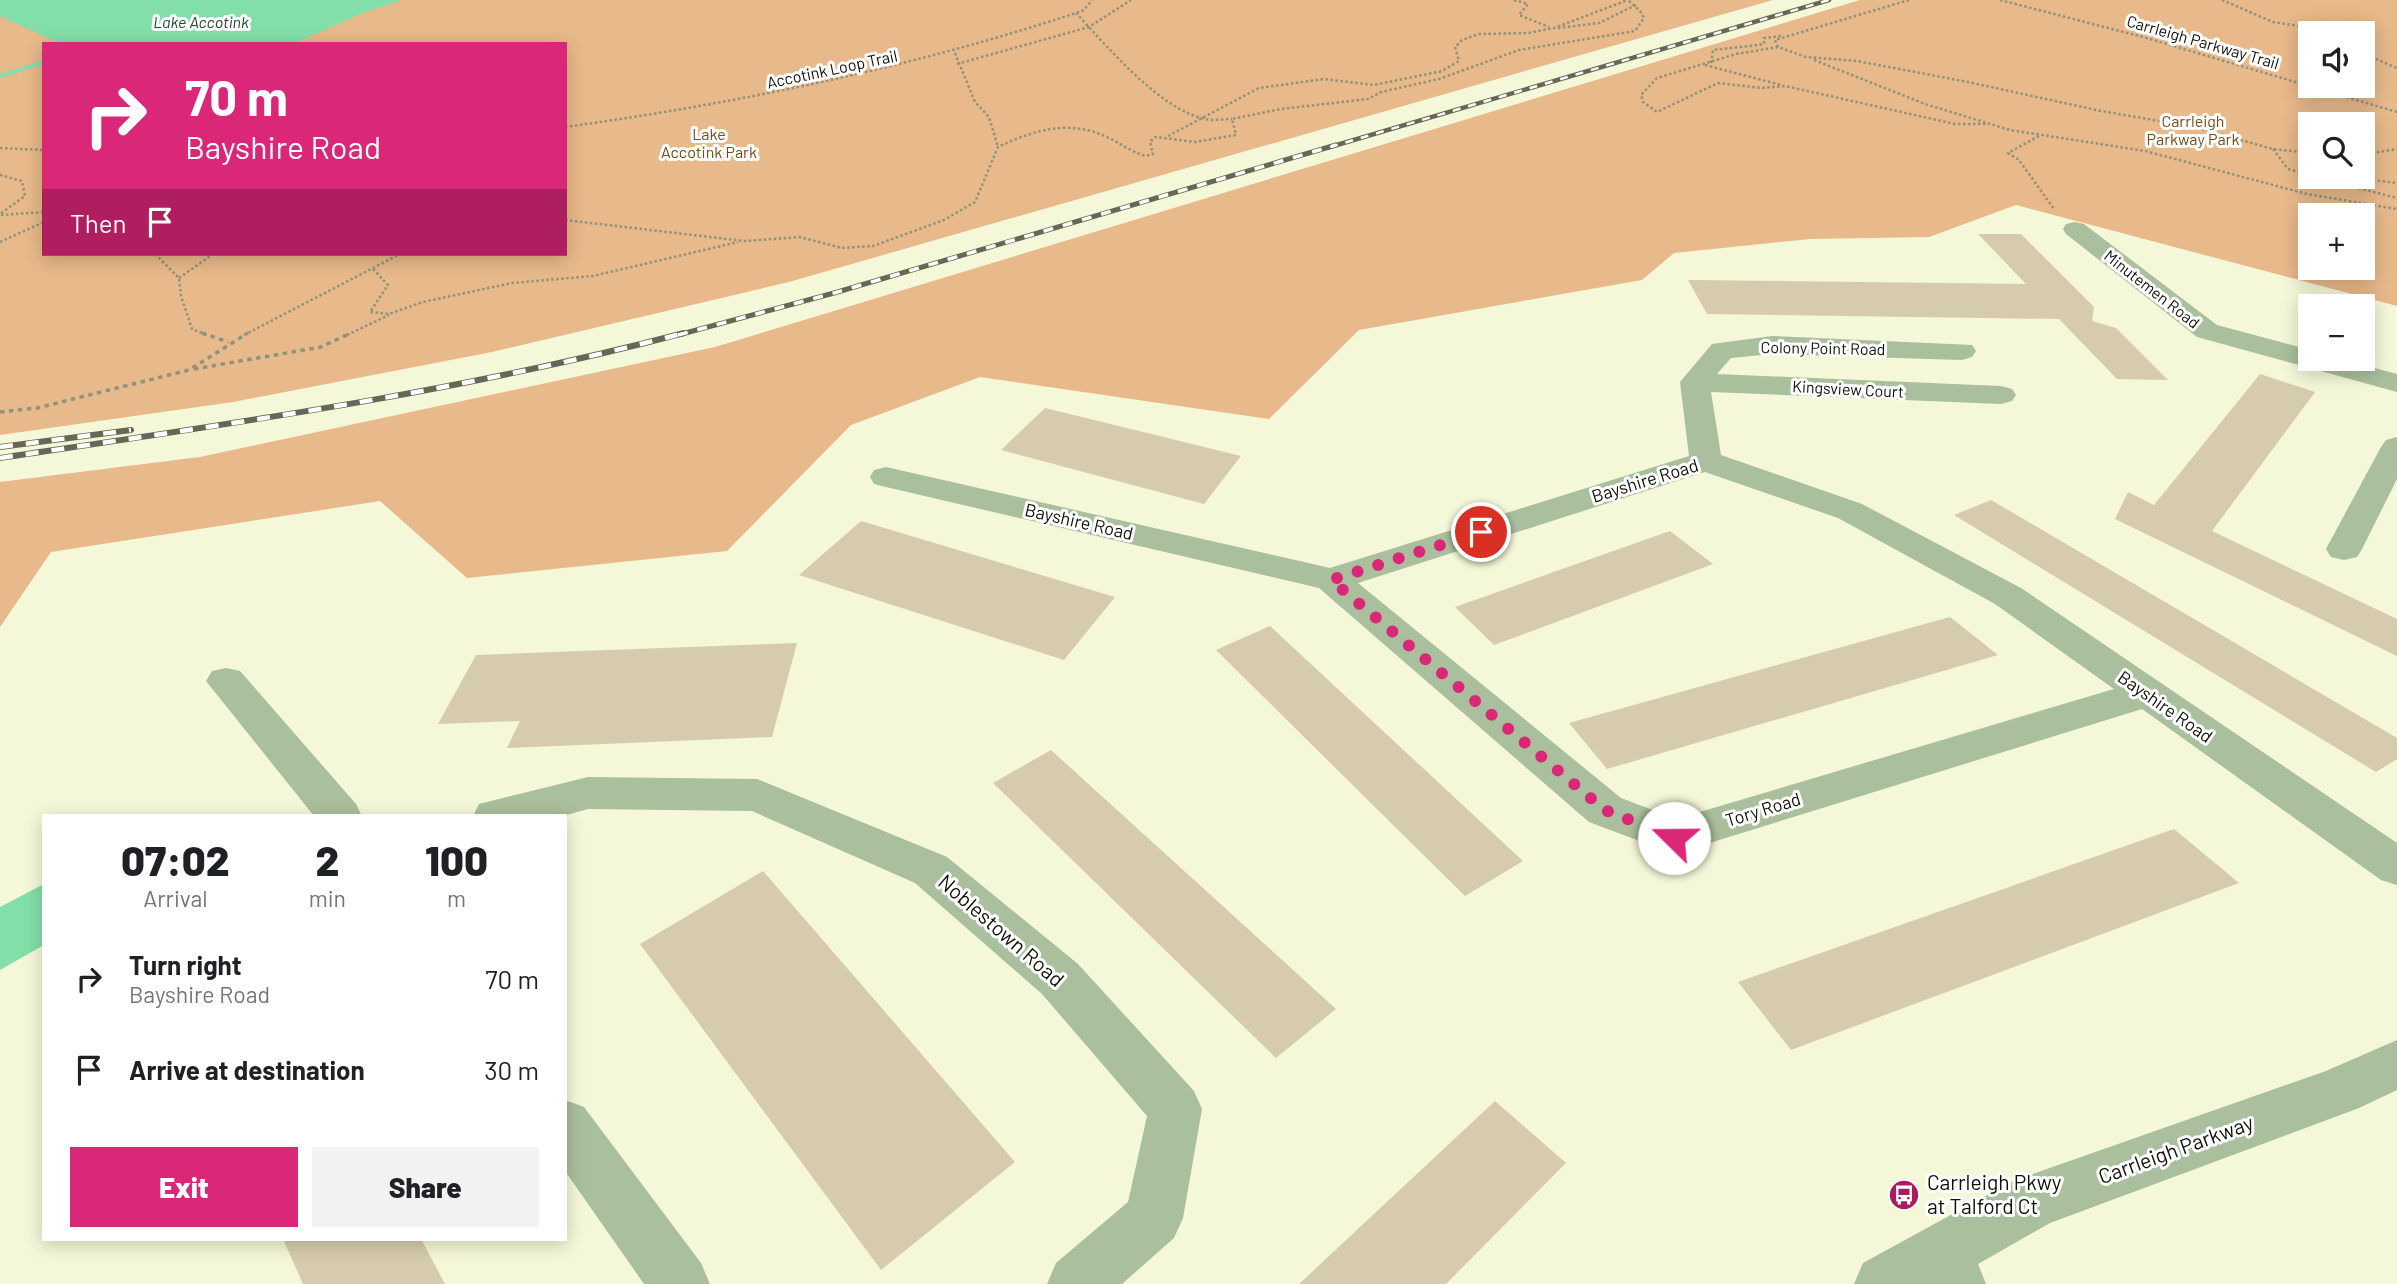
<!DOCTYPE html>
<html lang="en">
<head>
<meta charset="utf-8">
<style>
  body { margin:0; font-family:Barlow,sans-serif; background:#f2f2f2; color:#202124; height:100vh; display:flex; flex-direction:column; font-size:26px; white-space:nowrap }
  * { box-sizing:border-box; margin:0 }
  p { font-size:23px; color:#757577 }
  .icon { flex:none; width:38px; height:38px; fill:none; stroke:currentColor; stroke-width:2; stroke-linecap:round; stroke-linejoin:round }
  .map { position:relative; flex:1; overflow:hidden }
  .details { position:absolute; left:42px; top:814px; width:525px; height:427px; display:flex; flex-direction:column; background:#fff; border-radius:0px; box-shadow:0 4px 18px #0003 }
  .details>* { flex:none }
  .hud { position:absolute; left:42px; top:42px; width:525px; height:214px; border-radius:0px; box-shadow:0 4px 18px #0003; background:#db2777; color:#fff; overflow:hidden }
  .tools { position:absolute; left:2298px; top:21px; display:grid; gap:14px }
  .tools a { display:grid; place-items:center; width:77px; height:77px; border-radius:0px; background:#fff; box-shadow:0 4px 18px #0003; font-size:35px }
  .pin { position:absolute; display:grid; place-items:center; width:60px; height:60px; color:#fff; margin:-30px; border:4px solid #fff; border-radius:50%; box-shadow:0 2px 7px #0007 }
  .me { position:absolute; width:77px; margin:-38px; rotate:292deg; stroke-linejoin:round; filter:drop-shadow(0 0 5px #0008) }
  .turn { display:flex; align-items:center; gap:24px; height:147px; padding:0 28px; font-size:32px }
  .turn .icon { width:91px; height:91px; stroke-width:2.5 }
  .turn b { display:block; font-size:49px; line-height:60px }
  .then { display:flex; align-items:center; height:66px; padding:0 28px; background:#0003; gap:14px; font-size:26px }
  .eta { display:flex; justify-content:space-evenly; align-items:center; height:119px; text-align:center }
  .eta b { font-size:42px; font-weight:800; line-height:49px }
  .primary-button { display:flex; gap:14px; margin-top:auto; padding:14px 28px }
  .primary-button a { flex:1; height:80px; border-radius:0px; background:#db2777; color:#fff; font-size:28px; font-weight:800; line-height:80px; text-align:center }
  .primary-button a+a { background:#f2f2f2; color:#202124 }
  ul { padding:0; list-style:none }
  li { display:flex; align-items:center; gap:21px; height:91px; padding:0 28px }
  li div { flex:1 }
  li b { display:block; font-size:26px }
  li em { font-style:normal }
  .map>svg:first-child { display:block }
</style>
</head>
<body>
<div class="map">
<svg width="2397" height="1284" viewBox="0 0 2397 1284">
  <rect width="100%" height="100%" fill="#f4f7d8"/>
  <!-- green -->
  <path fill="#e8b98a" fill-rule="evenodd" d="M0,0H1773L789,282L492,352L233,402L0,435ZM44,44H565V254H44Z
    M1860,0H2397V306L2016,205L1929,237L1810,239L1674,253L1642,280L1359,330L1269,419L980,377L851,425L727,551L467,578L380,501L51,552L0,627V482L200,457L715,347ZM2362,33V86H2310V33ZM2362,124V177H2310V124ZM2362,215V268H2310V215Z"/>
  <!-- water -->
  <path fill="#83dfa9" d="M0,0H402L363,13L293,44H61L0,16Z
    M44,884V945L0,970V907Z"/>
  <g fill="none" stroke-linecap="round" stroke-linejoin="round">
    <!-- stream -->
    <path fill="#83dfa9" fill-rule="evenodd" d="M44,60V64L0,78V74Z"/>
  </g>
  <!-- building -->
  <path fill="#d6cbad" d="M1978,234H2021L2094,307L2092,321L2116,328L2168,380L2117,379L2059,319L1707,314L1688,280L2026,284Z
    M2260,374L2315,392L2212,531L2397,619V656L2115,519L2128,492L2154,505Z
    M1045,408L1241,456L1204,504L1001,450Z
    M1991,500L2397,738V759L2376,772L1954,515Z
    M861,521L1115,597L1064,660L799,575Z
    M1670,531L1713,564L1494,645L1455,607Z
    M1950,617L1998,655L1607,769L1569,723Z
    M1270,626L1523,861L1465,896L1216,650Z
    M797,643L772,737L507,748L520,721L438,724L476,655Z
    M1051,750L1336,1009L1276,1058L993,783Z
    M2174,829L2239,883L1791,1050L1738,982Z
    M763,871L1015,1162L881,1270L640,944Z
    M1495,1101L1566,1163L1446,1284H1299Z
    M283,1239H421L445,1284H303Z"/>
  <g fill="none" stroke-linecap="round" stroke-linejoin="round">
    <!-- path-far1 -->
    <path stroke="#90927c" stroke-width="2.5" stroke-dasharray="2.5 2.5" stroke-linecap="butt" d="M1514,0L1528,4L1519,15L1549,27
      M1909,0L1775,40L1778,47L1806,57L1857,61L1968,82L2101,111L2194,127L2273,149L2310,153
      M2000,0L2143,37L2397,112
      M2222,0L2273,22L2345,33
      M1076,13C1107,46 1159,109 1205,119C1213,121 1223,119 1232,119
      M1558,28L1599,23L1636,5
      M1778,47L1736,54L1657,78L1641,95L1643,102L1657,112L1718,83L1762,88L1785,86L1955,124H1986
      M955,53L975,102L989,117L998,147
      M2362,53L2397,68
      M1814,60L1925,104L2010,130L2145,151L2307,194L2397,209
      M1711,63L1713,50L1758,45L1764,44V38L1781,36
      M957,64L1089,27L1131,0
      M1705,65L1781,85
      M565,127C739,103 909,68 1076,13L1084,10L1092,0
      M1168,136L1259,88L1324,79L1374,85L1442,71L1459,61L1455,47L1462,40L1479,34L1528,33L1554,28L1628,0
      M2039,136L2008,153L2019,160L2054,209
      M0,148L44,150
      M2273,149L2288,169L2310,175
      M2362,155L2397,149
      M0,175L22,181L25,196L0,214
      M2315,177L2397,198
      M2353,177L2397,183
      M1,215L44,212
      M565,220L744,241L800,237L842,248L873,246L944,220L975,202L998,147C1034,130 1069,119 1107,137C1120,143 1131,152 1146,156L1153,154L1150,142L1155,137L1195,142L1236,135L1232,119L1281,109L1368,99L1381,92L1439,79L1519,50L1635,31L1644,18L1640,11L1628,0
      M0,242L44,222
      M155,254L179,278L181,296L192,329L207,335
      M373,269L388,285L370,312L389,314L423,302L512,283L593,276L738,242
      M179,278L213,254
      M244,335L400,254
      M347,335L389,315"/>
    <!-- path -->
    <path stroke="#90927c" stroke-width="3.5" stroke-dasharray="4.5 4.5" stroke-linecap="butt" d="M202,333L228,342
      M194,369L321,347L351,333
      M0,412L37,408L189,370L248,333"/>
    <!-- minor -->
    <path fill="#a9bf9d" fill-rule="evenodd" d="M2075,222L2084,224L2217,325L2310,350V359H2341L2397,374V392L2197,337L2066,234L2063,229L2066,224Z
      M1772,336L1972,345L1976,351L1972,357L1962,360L1772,354L1731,358L1717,374L2001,386L2012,389L2016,395L2012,401L2001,404L1711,392L1721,455L1862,504L2021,588L2397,843V885L2381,880L2142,709L1674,854L1589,822L1319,588L886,487L874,484L870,477L874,470L886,467L1330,568L1689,456L1680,382L1712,344ZM1705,472L1838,518L1995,604L2114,689L1676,819L1621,798L1358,583Z
      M2397,437V479L2362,549L2357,557L2344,560L2331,557L2326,549L2381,447L2386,440Z
      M226,668L240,671L356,804L362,816H314L206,681L212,671Z
      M588,777L757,779L947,857L1078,964L1194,1091L1202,1109L1183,1218L1174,1238L1122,1284H1047L1056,1263L1128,1202L1147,1116L1042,994L915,883L752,811L588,809L563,816H473L479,804Z
      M2397,1040V1090L2359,1108L2050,1223L1978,1264L1986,1284H1854L1863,1263L2013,1181L2326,1071Z
      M565,1100L584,1107L701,1263L710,1284H644L565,1171Z"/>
    <!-- rail-far2 casing -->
    <g stroke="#666755" stroke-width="4.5">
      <path id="rail-far2" d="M1330,147L1829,0"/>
    </g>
    <!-- rail-far1 casing -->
    <g stroke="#666755" stroke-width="5">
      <path id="rail-far1" d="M678,335L834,293L1336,145"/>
    </g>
    <!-- rail casing -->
    <g stroke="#666755" stroke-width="6">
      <path id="rail" d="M0,447L131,430
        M0,458C229,424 460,392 684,333"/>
    </g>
    <!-- rail-far2 -->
    <use href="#rail-far2" stroke="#fff" stroke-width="2.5" stroke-dasharray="8" stroke-linecap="butt"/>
    <!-- rail-far1 -->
    <use href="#rail-far1" stroke="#fff" stroke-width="3.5" stroke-dasharray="10" stroke-linecap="butt"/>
    <!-- rail -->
    <use href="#rail" stroke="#fff" stroke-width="4.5" stroke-dasharray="13" stroke-linecap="butt"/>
  </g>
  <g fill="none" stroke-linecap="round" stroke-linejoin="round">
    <!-- route -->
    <path stroke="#db2777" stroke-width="12" stroke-dasharray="0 21.6" d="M1481,532L1331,580L1605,810L1674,838"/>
  </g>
  <!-- icons -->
  <defs>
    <g id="bus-disc" transform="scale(1.575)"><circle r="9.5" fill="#a91d60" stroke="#fff"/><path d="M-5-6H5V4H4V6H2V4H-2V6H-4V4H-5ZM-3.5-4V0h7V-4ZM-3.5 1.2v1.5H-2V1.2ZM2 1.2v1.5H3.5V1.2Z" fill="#fff"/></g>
  </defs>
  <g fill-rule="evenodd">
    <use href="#bus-disc" x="1904" y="1195"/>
  </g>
  <g text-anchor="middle" stroke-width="6" stroke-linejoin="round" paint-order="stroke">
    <!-- far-water labels -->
    <g font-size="16" font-style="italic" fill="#1f4630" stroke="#fff">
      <text x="201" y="28">Lake Accotink</text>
    </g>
    <!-- far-street labels -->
    <g font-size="16" fill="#101106" stroke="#fff">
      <text transform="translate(2203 42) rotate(16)" y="6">Carrleigh Parkway Trail</text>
      <text transform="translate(832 69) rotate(-12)" y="6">Accotink Loop Trail</text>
      <text transform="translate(2152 289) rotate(38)" y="6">Minutemen Road</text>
      <text transform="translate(1823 348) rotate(1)" y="6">Colony Point Road</text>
      <text transform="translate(1848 389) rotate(3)" y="6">Kingsview Court</text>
    </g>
    <!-- far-park labels -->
    <g font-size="16" fill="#784c18" stroke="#fff">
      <text x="2193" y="127">Carrleigh<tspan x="2193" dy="18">Parkway Park</tspan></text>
      <text x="709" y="140">Lake<tspan x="709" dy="18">Accotink Park</tspan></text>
    </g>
    <!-- street labels -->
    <g font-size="18" fill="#101106" stroke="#fff">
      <text transform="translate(1645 481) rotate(-17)" y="6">Bayshire Road</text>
      <text transform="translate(1079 522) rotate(13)" y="6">Bayshire Road</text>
      <text transform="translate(2165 707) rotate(35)" y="6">Bayshire Road</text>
      <text transform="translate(1763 810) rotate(-17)" y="6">Tory Road</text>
    </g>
    <!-- near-street labels -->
    <g font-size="21" fill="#101106" stroke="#fff">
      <text transform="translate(1001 931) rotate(41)" y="7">Noblestown Road</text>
      <text transform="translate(2176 1150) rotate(-20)" y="7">Carrleigh Parkway</text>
    </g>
    <!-- near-poi labels -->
    <g font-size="21" fill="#101106" stroke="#fff" text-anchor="start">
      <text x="1927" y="1190">Carrleigh Pkwy<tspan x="1927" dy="24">at Talford Ct</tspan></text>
    </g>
  </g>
</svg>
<div class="tools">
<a><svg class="icon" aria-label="sound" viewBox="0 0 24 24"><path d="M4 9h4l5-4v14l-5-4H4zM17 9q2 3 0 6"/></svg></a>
<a><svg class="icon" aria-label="search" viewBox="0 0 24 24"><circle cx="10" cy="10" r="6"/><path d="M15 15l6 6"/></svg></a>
<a>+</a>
<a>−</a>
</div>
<div class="pin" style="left:1481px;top:532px;background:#d93025"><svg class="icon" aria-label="arrive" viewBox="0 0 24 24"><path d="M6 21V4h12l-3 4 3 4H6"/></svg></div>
<svg class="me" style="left:1674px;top:838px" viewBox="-20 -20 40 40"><circle r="19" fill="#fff"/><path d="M0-13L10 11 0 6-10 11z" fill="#db2777"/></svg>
<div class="hud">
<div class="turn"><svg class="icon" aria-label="right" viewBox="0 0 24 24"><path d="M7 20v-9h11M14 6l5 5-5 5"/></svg><div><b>70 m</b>Bayshire Road</div></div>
<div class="then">Then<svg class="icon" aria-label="arrive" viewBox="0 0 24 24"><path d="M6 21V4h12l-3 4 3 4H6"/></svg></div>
</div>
<section class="details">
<div class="eta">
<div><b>07:02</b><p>Arrival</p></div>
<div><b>2</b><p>min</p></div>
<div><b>100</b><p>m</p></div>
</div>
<ul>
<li><svg class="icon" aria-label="right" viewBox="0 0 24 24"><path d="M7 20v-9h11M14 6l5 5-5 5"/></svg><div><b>Turn right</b><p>Bayshire Road</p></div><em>70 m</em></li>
<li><svg class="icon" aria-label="arrive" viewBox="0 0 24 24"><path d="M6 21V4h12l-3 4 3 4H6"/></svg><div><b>Arrive at destination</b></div><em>30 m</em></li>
</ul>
<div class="primary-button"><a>Exit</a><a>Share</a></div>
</section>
</div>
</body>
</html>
